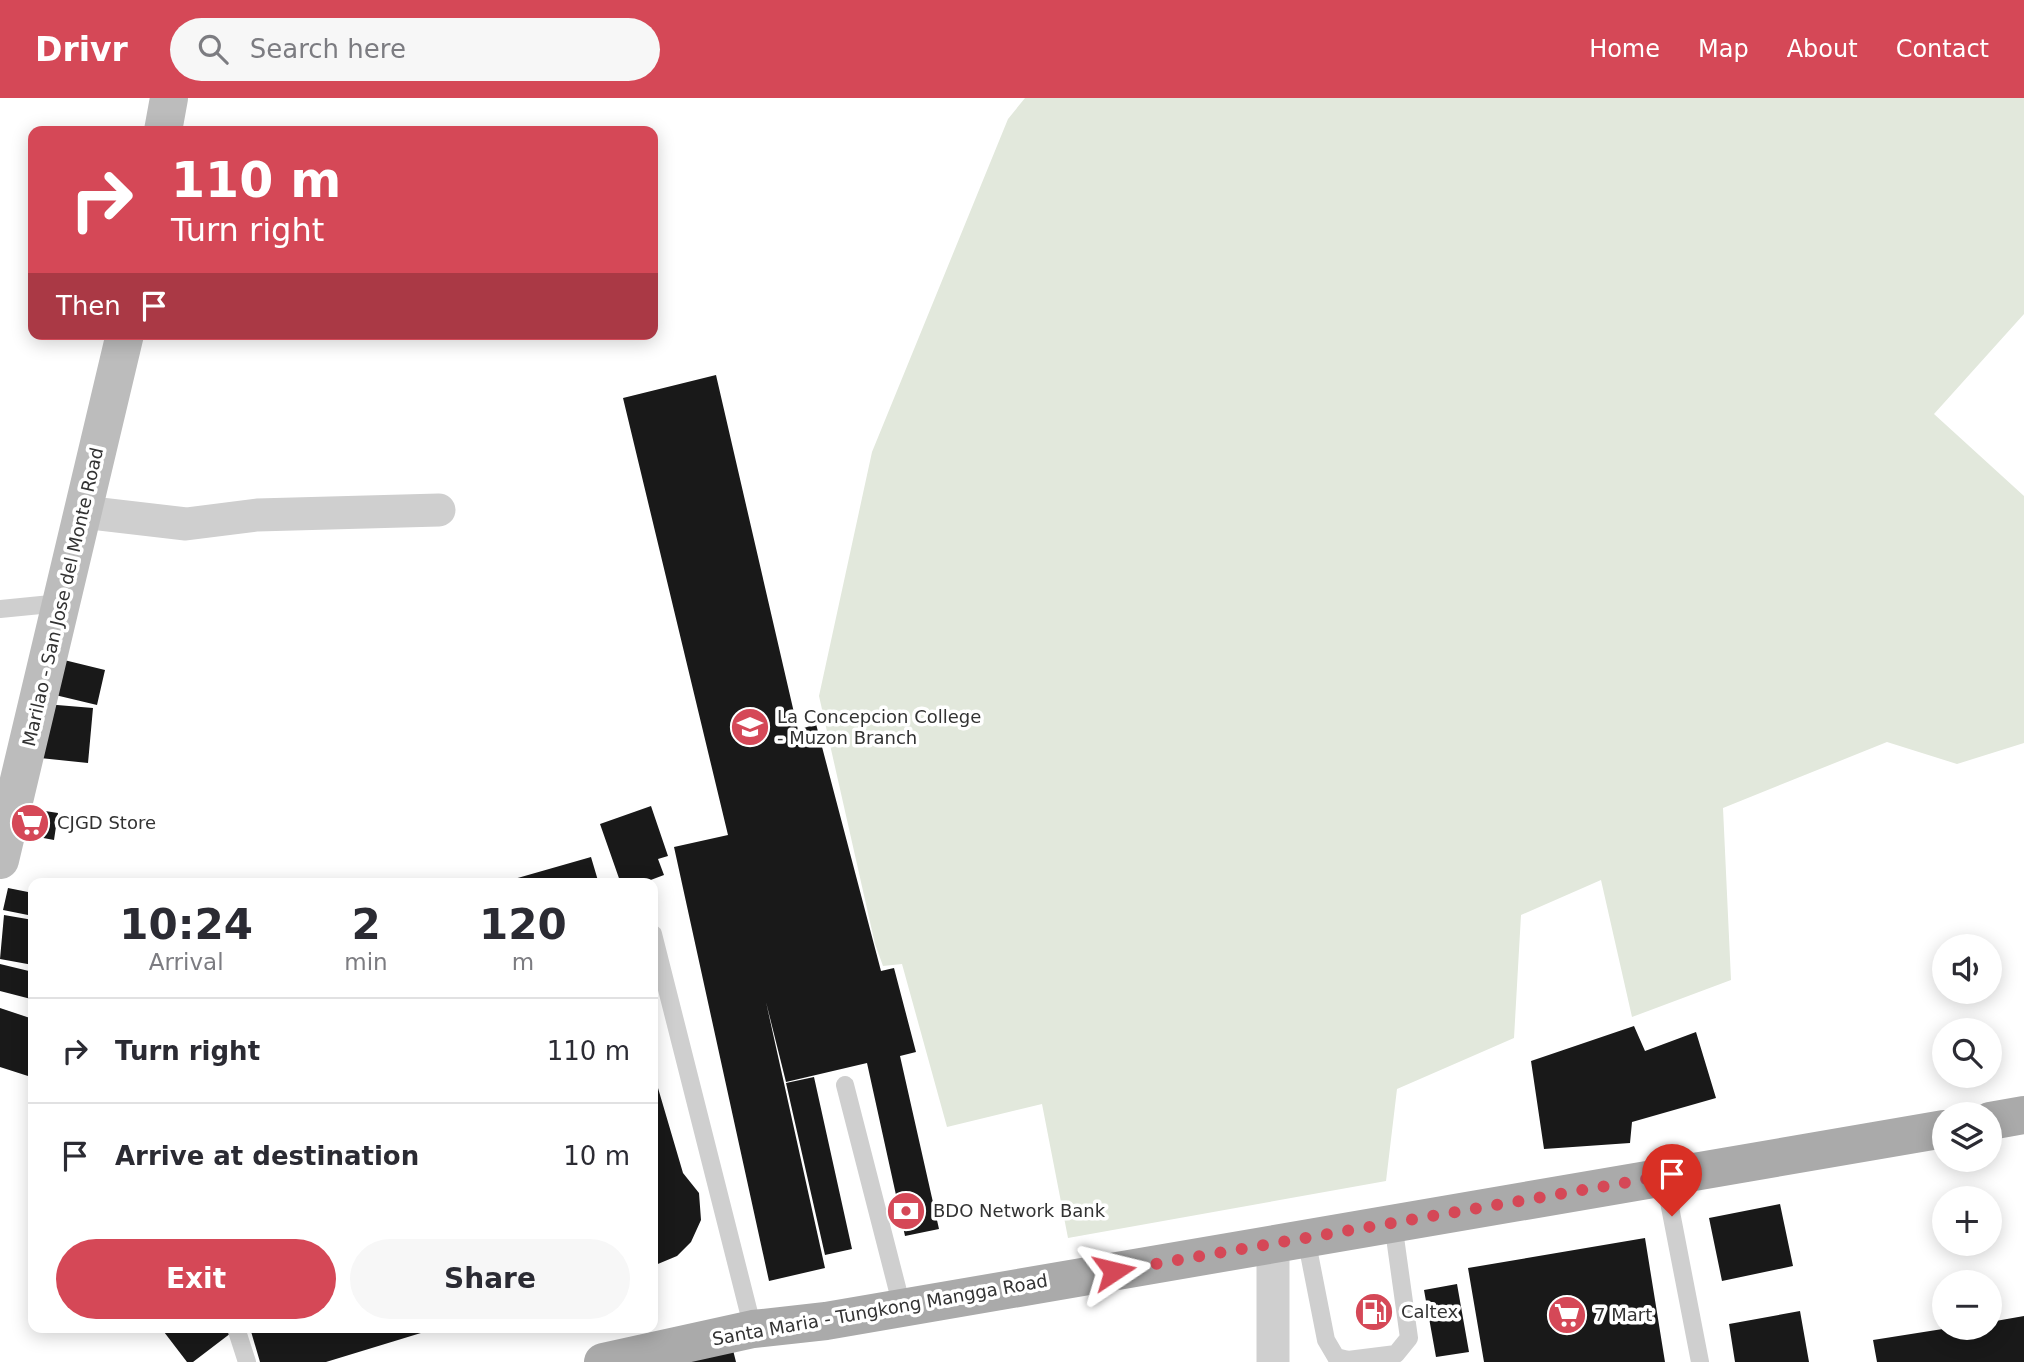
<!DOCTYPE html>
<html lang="en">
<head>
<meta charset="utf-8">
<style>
  body { margin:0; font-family:"DejaVu Sans",sans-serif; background:#f7f7f7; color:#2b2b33; height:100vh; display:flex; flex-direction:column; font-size:26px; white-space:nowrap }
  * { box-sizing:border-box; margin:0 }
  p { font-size:23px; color:#7c7c81 }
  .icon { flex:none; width:38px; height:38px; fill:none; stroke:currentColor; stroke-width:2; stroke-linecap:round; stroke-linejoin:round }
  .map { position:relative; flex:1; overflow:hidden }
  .side { position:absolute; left:28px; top:780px; width:630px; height:455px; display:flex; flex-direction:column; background:#fff; border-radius:14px; box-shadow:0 4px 18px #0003 }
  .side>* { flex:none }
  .banner { position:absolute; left:28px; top:28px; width:630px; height:214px; border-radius:14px; box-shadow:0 4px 18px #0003; background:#d54857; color:#fff; overflow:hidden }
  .fabs { position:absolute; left:1932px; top:836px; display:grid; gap:14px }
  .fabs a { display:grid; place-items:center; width:70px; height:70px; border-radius:50%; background:#fff; box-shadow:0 4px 18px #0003; font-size:35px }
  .pin { position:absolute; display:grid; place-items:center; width:60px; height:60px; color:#fff; margin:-72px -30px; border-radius:50% 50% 50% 0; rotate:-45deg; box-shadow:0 0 7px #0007 }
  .pin .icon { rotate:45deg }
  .me { position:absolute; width:77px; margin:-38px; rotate:80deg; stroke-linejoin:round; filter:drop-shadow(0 0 5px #0008) }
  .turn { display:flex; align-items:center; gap:24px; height:147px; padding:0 28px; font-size:32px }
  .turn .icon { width:91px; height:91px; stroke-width:2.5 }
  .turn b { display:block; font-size:49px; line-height:60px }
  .then { display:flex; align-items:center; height:66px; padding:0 28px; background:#0003; gap:14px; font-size:26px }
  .eta { display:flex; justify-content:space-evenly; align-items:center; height:119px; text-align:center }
  .eta b { font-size:42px; font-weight:700; line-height:49px }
  .primary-button { display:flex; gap:14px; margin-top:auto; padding:14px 28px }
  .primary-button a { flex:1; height:80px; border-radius:42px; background:#d54857; color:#fff; font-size:28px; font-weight:700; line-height:80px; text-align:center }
  .primary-button a+a { background:#f7f7f7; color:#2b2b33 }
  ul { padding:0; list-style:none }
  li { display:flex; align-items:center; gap:21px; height:105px; padding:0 28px; border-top:2px solid #e1e1e2 }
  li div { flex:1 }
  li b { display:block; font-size:26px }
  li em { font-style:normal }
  header { display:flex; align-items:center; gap:42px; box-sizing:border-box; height:98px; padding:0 35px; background:#d54857; color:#fff }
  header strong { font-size:33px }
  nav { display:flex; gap:38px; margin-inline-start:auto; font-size:24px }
  .search { width:490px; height:63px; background:#f7f7f7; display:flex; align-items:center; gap:18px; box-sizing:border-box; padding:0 24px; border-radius:38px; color:#7c7c81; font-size:26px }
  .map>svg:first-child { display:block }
</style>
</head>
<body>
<header>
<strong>Drivr</strong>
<div class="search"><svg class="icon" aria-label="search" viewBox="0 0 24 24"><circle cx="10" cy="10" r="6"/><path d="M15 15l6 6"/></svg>Search here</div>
<nav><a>Home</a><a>Map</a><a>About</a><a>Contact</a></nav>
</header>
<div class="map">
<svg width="2024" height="1264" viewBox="0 0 2024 1264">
  <rect width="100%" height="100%" fill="#fff"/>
  <!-- green -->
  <path fill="#e2e8dc" d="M1025,0H2024V216L1934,316L2024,398V645L1957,666L1887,644L1723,710L1731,882L1632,919L1601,782L1521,817L1514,940L1397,991L1386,1083L1068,1140L1042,1006L947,1029L902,866L883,868L875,846L819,598L872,354L1008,21Z"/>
  <!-- building -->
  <path fill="#191919" d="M716,277L798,632L816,626L881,873L894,870L916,954L900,958L939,1131L905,1138L867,965L786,984L766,904L825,1170L769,1183L674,749L728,737L623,300Z
    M60,561L105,572L97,607L51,596Z
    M45,606L93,610L88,665L40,660Z
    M651,708L668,758L658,761L664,777L640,786H621L600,726Z
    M26,710L58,715L54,742L22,736Z
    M591,759L599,786H500V785Z
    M8,790L33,795V818L3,812Z
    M4,817L33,822V867L0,861Z
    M0,866L33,874L31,901L0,893Z
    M0,910L33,921V964L28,978L0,969Z
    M1634,928L1645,953L1696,934L1716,1000L1632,1024L1630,1045L1544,1051L1531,963Z
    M653,973L683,1075L699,1095L701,1122L691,1144L677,1158L653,1168Z
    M814,979L852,1151L825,1157L786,985Z
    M1780,1106L1793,1168L1722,1183L1709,1120Z
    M1645,1140L1665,1264H1484L1468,1170Z
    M1457,1186L1469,1254L1436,1259L1424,1192Z
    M1800,1213L1809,1264H1735L1729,1226Z
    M2024,1218V1264H1877L1873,1242L1949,1230H1990V1224Z
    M161,1230H228L231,1235L193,1264H187Z
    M250,1230H434V1231L326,1264H260Z
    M732,1248L736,1264H679Z"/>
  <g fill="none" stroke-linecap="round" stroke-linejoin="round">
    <!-- lane -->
    <path stroke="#cfcfcf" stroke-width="18" d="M0,511L61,505
      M653,836L753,1231
      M845,987L902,1209
      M1664,1078L1700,1264
      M1306,1140L1326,1242L1336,1259L1348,1262L1396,1256L1409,1240L1393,1125
      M236,1230L247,1264"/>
    <!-- street -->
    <path stroke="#cfcfcf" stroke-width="33" d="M83,414L186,426L257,417L439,412
      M1273,1146V1264"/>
    <!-- secondary -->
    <path stroke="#bcbcbc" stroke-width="38" d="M163,33L169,0
      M0,762L125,236"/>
    <!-- primary -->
    <path stroke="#aaa" stroke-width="38" d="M1990,1023L2024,1017
      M603,1264L753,1231L826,1223L1944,1031"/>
  </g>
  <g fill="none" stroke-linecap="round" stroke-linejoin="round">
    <!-- route -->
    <path stroke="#d54857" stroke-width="12" stroke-dasharray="0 21.6" d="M1114,1173L1664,1078L1672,1118"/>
  </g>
  <!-- icons -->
  <defs>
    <g id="school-disc" transform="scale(2.0125)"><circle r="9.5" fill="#d54857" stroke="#fff"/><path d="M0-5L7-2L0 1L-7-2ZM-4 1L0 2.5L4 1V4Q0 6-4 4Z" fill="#fff"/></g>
    <g id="supermarket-disc" transform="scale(2.0125)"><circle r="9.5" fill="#d54857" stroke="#fff"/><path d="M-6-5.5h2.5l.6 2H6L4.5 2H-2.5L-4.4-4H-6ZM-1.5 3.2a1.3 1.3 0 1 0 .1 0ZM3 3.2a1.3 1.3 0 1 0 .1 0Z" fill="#fff"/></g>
    <g id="bank-disc" transform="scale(2.0125)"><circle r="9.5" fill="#d54857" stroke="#fff"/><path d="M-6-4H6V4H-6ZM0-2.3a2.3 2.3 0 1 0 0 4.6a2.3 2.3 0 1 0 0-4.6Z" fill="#fff"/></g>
    <g id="fuel-disc" transform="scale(2.0125)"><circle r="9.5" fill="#d54857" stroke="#fff"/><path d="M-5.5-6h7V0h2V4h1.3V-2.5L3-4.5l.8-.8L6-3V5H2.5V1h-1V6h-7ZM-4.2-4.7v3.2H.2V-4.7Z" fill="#fff"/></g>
  </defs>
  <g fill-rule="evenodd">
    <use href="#school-disc" x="750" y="629"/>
    <use href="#supermarket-disc" x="30" y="725"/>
    <use href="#bank-disc" x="906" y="1113"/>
    <use href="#fuel-disc" x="1374" y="1214"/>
    <use href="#supermarket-disc" x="1567" y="1217"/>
  </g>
  <g text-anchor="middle" stroke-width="7" stroke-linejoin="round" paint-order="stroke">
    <!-- street labels -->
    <g font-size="18" fill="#323232" stroke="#fff">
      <text transform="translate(63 499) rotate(-77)" y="6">Marilao - San Jose del Monte Road</text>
      <text transform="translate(880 1212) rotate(-10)" y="6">Santa Maria - Tungkong Mangga Road</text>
    </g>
    <!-- poi labels -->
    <g font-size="18" fill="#323232" stroke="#fff" text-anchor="start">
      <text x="777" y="625">La Concepcion College<tspan x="777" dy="21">- Muzon Branch</tspan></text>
      <text x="57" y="731">CJGD Store</text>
      <text x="933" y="1119">BDO Network Bank</text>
      <text x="1401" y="1220">Caltex</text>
      <text x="1594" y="1223">7 Mart</text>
    </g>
  </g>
</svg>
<div class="fabs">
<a><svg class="icon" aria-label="sound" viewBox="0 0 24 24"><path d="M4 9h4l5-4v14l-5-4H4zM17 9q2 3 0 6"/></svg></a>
<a><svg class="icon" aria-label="search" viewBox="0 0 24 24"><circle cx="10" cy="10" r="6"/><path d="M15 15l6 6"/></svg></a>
<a><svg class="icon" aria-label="layers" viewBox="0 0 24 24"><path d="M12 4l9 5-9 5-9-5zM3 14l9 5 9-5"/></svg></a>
<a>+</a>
<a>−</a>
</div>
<div class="pin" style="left:1672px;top:1118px;background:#d93025"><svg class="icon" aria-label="arrive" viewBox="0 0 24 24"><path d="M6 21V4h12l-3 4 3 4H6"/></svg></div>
<svg class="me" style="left:1114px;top:1173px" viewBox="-20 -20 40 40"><path d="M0-17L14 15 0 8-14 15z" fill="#d54857" stroke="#fff" stroke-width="4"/></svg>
<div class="banner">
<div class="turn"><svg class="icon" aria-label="right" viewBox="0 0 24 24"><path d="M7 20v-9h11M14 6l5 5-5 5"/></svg><div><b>110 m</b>Turn right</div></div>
<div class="then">Then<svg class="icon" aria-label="arrive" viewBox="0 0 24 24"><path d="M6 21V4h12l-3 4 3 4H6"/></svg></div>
</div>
<section class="side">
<div class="eta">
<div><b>10:24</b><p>Arrival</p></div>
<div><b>2</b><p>min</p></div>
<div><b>120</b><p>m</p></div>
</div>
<ul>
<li><svg class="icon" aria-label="right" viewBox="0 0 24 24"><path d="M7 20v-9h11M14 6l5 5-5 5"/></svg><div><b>Turn right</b></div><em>110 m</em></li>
<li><svg class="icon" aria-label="arrive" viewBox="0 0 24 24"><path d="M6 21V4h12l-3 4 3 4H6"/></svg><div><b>Arrive at destination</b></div><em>10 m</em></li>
</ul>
<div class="primary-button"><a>Exit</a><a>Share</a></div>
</section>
</div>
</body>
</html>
